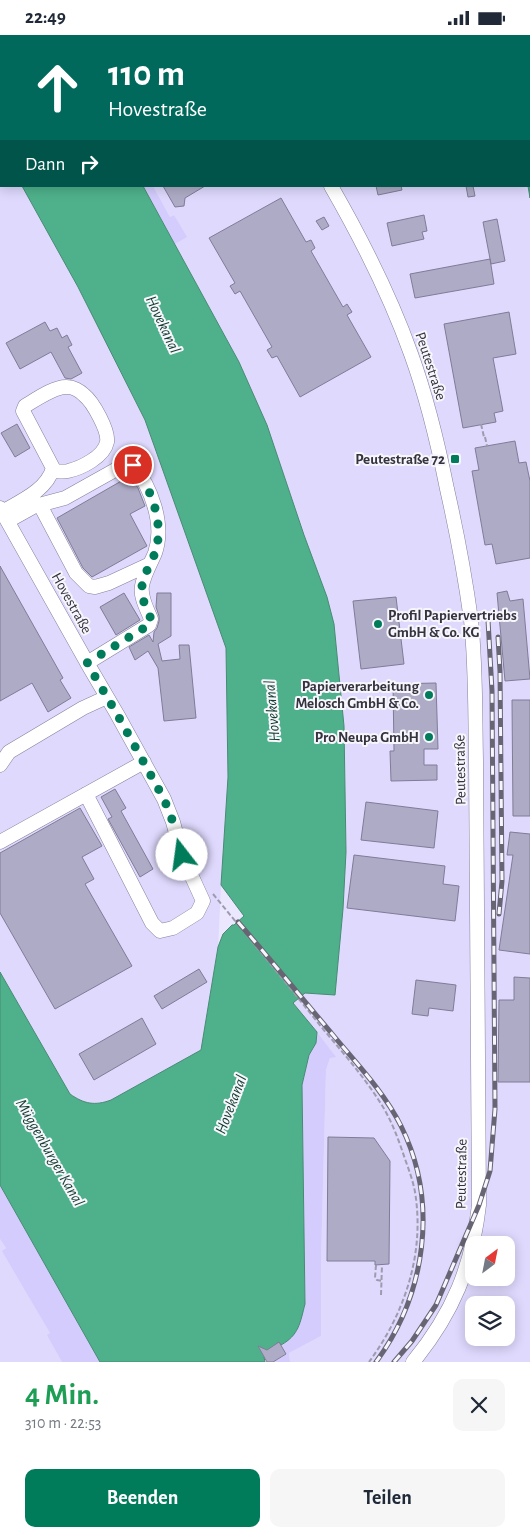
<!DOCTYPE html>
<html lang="de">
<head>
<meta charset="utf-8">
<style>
  body { margin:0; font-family:"Alegreya Sans",sans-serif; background:#f6f6f7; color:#1f2937; height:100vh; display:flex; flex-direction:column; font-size:19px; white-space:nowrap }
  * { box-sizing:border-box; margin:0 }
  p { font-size:16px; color:#747a83 }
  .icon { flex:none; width:28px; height:28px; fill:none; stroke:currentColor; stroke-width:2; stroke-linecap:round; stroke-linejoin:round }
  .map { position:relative; height:1327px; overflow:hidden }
  .side { display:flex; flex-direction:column; background:#fff; flex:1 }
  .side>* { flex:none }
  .top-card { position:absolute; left:0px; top:0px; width:530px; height:152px; box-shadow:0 2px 12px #0003; background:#00695c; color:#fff; overflow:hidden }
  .needle { width:32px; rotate:32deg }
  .controls { position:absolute; left:465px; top:1201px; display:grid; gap:10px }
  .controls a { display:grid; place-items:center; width:50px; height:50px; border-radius:10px; background:#fff; box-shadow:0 2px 12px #0003; font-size:25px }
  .pin { position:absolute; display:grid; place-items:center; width:42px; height:42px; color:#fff; margin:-21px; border:2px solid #fff; border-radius:50%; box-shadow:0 1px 5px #0007 }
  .me { position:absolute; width:55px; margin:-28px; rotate:345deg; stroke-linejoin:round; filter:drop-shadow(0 0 4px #0008) }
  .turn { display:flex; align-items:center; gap:18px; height:105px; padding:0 25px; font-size:22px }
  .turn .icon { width:65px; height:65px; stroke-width:2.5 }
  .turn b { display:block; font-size:35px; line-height:42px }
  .then { display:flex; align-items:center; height:48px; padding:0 25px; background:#0003; gap:10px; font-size:19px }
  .round { display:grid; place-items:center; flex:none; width:52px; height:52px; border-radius:10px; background:#f6f6f7 }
  .summary { display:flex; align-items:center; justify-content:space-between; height:85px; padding:0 25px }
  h1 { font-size:30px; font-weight:700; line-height:38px; color:#1e9e55 }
  .primary-button { display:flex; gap:10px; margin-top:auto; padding:10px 25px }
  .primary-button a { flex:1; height:58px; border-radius:10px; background:#017c5a; color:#fff; font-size:20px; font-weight:700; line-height:58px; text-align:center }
  .primary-button a+a { background:#f6f6f7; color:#1f2937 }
  .status { display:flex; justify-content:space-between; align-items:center; height:35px; padding:0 25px; background:#fff; direction:ltr }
  .status svg { height:14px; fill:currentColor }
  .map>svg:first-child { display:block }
</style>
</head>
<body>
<div class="status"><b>22:49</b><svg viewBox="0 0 49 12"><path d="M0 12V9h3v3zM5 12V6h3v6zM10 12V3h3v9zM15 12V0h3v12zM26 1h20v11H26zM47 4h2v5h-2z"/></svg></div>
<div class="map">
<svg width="530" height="1327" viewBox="0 0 530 1327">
  <rect width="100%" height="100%" fill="#eae7fe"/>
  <!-- built -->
  <path fill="#ded9fd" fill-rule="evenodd" d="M79,0H501L502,1H79Z
    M0,112L1,114V151H22L78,252L145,385L226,613L228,743L221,850L218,912L201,1015L111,1065L101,1069H90L79,1065L70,1059L0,937Z
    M153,151H528L530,163V1327H290L289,1318L321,1301V1225L326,1035L330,1023L335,1021L317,997L293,968L297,964L234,890L242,883L346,817L344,691L334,589L327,562L239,327L175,209L186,202L174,180L170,182ZM474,1210H506V1242H474ZM474,1270H506V1302H474Z
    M0,1204L6,1213L3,1215L50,1298L48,1300L62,1327H0Z"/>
  <!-- green -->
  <path fill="#d3ccfd" d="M143,151H153L170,182L174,180L187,202L175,209Z
    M317,997L336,1022L330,1023L326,1035L321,1225V1301L289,1318L290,1327H273L286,1319L281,1310L286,1307L305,1269L302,1050L309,1020L316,1008Z
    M0,1150L100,1327H62L47,1300L50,1298L2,1216L6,1213L0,1204Z"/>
  <!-- water -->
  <path fill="#4fb18b" stroke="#478b74" d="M0,0H58V1H1V114L0,112Z
    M501,0H530V163L528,151H529V1H502Z
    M22,151H143L239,327L267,390L304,500L327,562L334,589L344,691L346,817L343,874L335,960L305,958L293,968L317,997L316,1008L309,1020L302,1050L305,1269C300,1288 299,1300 281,1310L279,1307L275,1310L277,1314L264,1322L265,1327H100L0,1150V937L70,1059C84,1069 95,1071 111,1065L201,1015L218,912L223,899L232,890H234L244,881L221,850L228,742L226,613L145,385L78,252Z"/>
  <!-- building -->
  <path fill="#aeabc6" stroke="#807c96" d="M163,151H205L185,163L184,171L175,172Z
    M376,151H401L402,155L378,160Z
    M466,151H473L475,161L468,162Z
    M281,163L306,207L311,205L315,213L311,216L343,272L347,269L352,277L347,280L371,322L300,362L277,321L272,323L267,315L272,312L240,256L235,259L230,251L235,248L209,203Z
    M424,180L427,196L422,197L424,204L392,211L387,188Z
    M324,182L329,191L322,195L316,186Z
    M497,184L505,226L491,229L483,187Z
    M490,224L494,249L415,263L410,239Z
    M509,277L516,319L493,323L503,376L494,378L496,387L463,393L444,289Z
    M45,287L50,296L57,293L62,303L67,300L72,310L68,312L82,338L71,344L65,343L51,317L20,334L6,308Z
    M17,389L30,413L15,422L1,398Z
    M515,406L519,428L526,427L530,446V523L496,529L492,509L485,510L472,436L479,435L475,413Z
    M130,441L138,453L145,471L130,479L147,511L92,542L83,533L57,483Z
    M0,531L63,643L60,645L71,663L48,677L32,648L0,666Z
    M507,556L510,566L523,564L530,644L505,646L497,558Z
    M124,558L140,585L116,600L100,572Z
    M157,558H171V601L158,609L162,626L180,624L179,610H189L196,683L164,686L158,633L148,616L135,625L129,612L149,600L153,607L154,597L157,593L159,586V581L156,572Z
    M396,562L404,629L361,634L353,566Z
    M436,648L438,714H424V730H437V745L391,746L390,716H394L393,649Z
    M512,665H530V781H513Z
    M115,754L126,773L121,776L153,834L140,842L108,784L112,782L101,762Z
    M366,767L438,776L434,813L361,805Z
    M80,773L102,811L82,822L94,844L85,849L132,931L55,974L0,878V818Z
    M510,797L530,799V919L499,915L513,820H507Z
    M354,820L445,831L443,849L459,851L455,886L347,873Z
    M199,934L207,947L162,974L154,961Z
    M514,942L530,943V1047H498L499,965H514Z
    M416,945L456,950L453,976L429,973L428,981L412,979Z
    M142,983L156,1009L94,1045L79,1019Z
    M328,1102L374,1103L390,1126L389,1229L375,1230V1226H327Z
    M279,1307L286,1319L273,1327H267L258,1311L267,1315Z"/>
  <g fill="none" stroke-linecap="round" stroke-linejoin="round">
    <!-- minor casing -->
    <g stroke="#85819b" stroke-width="15">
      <path id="minor" d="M246,0L247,1
        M275,0L276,1
        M367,0L368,1
        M331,151C362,205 390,260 411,319C427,363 438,409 447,454C457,498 465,541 471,585C476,631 475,679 476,725L479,1170C472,1232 453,1278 413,1327
        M40,470L76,538L89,551L95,552L109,548L150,529
        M0,473L90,633L117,679L164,764L173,787L182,820L203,866L197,878L173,893L160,896L152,888L86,759
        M2,477C21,466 47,455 53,433L23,376L25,371C35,365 55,351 67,352C73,352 80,356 84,360C93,367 109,396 107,407C104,422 81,433 68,436C63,437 57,436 52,436
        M8,486L35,471L65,463L124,430H133C151,452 165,489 155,518C151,528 144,539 142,551C140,562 147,574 151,584L149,590L87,628
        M0,730L9,717L83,673L107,662
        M0,807L144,727"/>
    </g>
    <!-- path -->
    <path stroke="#9d9bad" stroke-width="2" stroke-dasharray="5 2.5" stroke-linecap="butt" d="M481,389L484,402
      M485,402L487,411
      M213,859C250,904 287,949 323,994C344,1019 366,1044 383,1072C393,1089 399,1106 405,1124C409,1135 413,1146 415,1157C425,1218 405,1278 369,1327
      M376,1230L375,1243L377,1245L382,1246
      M381,1260L382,1230"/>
    <!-- minor -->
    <use href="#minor" stroke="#fff" stroke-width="14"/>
    <!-- rail casing -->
    <g stroke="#676574" stroke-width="5">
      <path id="rail" d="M498,602L500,636L502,846L499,879
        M238,887C270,924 301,962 333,1000C357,1029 384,1057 401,1091C439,1167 426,1259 376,1327
        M394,1327L412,1306L436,1270L479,1170L490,1136L495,1074L492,656L488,585"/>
    </g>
    <!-- rail -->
    <use href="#rail" stroke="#f7f6fc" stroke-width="3" stroke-dasharray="9" stroke-linecap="butt"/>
  </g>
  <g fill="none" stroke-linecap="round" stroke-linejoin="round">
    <!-- route -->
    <path stroke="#017c5a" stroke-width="9" stroke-dasharray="0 16.2" d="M133,430C151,452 165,489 155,518C151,528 144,539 142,551C140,562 147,574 151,584L149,590L87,628L117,679L164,764L173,787L182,820"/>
  </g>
  <!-- markers -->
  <g fill="#017c5a" stroke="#f7f6fc" stroke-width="2">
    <rect x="450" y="419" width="10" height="10" rx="2.5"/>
    <circle cx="378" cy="589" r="5"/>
    <circle cx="429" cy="660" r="5"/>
    <circle cx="429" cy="702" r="5"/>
  </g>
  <g text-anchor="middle" stroke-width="4" stroke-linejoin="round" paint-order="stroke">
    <!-- street labels -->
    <g font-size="15" fill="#34333e" stroke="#f7f6fc">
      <text transform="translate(431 331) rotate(72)" y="5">Peutestraße</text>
      <text transform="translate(72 568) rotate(61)" y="5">Hovestraße</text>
      <text transform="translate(460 735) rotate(-91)" y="5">Peutestraße</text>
      <text transform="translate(461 1139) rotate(-89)" y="5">Peutestraße</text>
    </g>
    <!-- poi labels -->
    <g font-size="15" font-weight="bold" fill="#34333e" stroke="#f7f6fc" text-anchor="end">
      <text x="445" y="429">Peutestraße 72</text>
      <text x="388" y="585" text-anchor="start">Profil Papiervertriebs<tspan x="388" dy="17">GmbH &amp; Co. KG</tspan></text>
      <text x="419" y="656">Papierverarbeitung<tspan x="419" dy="17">Melosch GmbH &amp; Co.</tspan></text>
      <text x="419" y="707">Pro Neupa GmbH</text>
    </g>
    <!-- water labels -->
    <g font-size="16" font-style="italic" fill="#123d2d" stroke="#f7f6fc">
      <text transform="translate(164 289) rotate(65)" y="6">Hovekanal</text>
      <text transform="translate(271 676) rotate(-95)" y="6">Hovekanal</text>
      <text transform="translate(230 1069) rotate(-69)" y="6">Hovekanal</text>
      <text transform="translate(51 1117) rotate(60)" y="6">Müggenburger Kanal</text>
    </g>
  </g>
</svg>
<div class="controls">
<a><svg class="needle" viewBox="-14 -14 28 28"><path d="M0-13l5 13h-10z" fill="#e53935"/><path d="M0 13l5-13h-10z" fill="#747a83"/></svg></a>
<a><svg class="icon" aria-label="layers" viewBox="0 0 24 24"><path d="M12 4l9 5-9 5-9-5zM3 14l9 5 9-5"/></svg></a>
</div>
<div class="pin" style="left:133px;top:430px;background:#d93025"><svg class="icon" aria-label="arrive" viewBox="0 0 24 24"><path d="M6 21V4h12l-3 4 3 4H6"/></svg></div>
<svg class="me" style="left:182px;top:820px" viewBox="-20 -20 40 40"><circle r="19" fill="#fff"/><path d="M0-13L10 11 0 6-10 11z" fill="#017c5a"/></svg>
<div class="top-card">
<div class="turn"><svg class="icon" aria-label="ahead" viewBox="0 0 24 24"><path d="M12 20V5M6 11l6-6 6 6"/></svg><div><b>110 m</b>Hovestraße</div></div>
<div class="then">Dann<svg class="icon" aria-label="right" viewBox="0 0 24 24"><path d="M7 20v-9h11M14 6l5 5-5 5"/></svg></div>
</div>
</div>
<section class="side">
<div class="summary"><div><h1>4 Min.</h1><p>310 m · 22:53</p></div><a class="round"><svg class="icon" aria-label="close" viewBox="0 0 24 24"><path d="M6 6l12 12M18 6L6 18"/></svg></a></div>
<div class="primary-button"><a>Beenden</a><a>Teilen</a></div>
</section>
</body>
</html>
